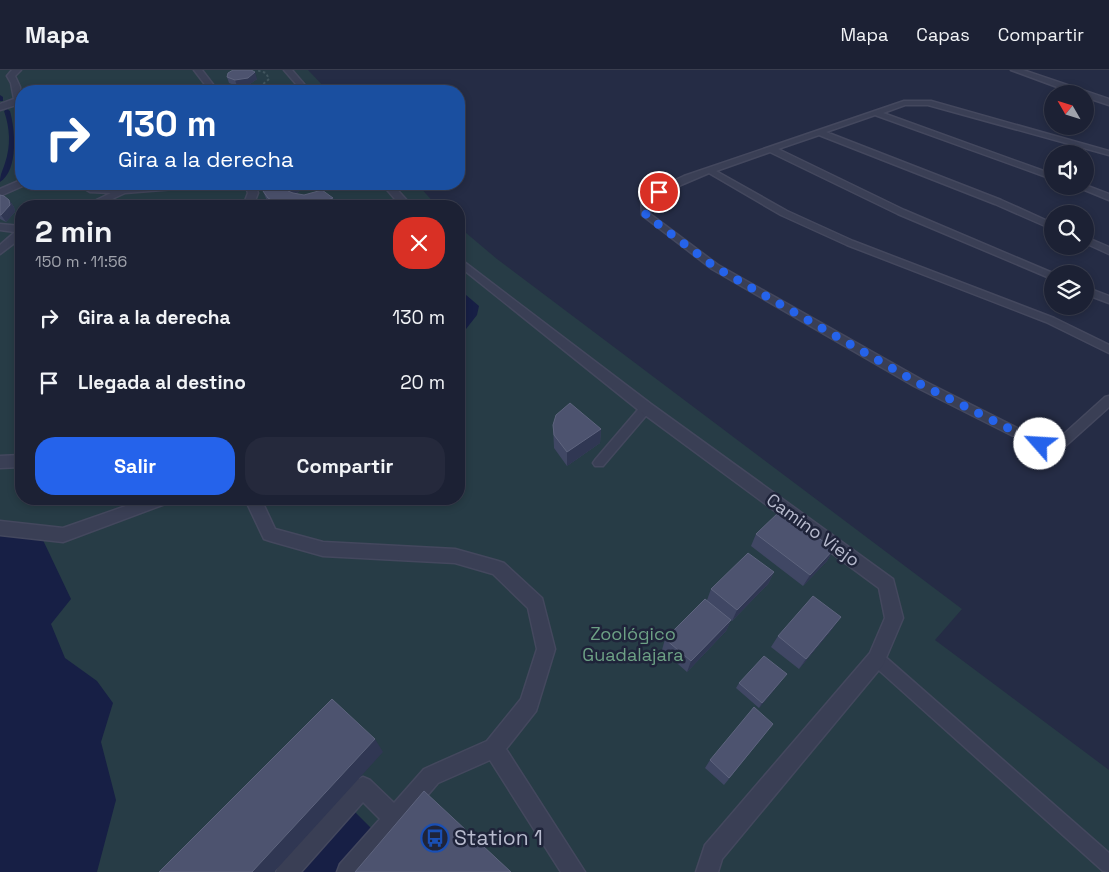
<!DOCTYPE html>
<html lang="es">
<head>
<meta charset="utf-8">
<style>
  body { margin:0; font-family:"Space Grotesk",sans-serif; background:#25293c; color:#f1f3f6; height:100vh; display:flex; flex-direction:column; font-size:19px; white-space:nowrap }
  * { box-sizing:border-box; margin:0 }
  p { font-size:16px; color:#a0a3ac }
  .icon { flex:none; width:28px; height:28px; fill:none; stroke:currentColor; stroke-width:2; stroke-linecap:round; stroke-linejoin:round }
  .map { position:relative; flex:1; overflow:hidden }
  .details { position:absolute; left:15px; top:130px; width:450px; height:305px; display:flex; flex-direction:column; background:#1c2134; border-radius:20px; box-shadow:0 2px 8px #0003,0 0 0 1px #3a3e4f }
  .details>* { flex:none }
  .banner { position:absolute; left:15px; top:15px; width:450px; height:105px; border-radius:20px; box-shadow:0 2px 8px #0003,0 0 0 1px #3a3e4f; background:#1a4fa0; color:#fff; overflow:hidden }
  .needle { width:32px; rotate:309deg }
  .buttons { position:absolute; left:1044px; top:15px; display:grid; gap:10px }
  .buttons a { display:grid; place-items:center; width:50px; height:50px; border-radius:50%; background:#1c2134; box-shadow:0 2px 8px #0003,0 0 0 1px #3a3e4f; font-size:25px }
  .pin { position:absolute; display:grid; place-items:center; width:42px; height:42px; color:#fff; margin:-21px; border:2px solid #fff; border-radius:50%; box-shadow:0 1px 5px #0007 }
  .me { position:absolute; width:55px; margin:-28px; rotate:296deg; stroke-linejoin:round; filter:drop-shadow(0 0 4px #0008) }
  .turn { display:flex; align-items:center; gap:18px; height:105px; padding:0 20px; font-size:22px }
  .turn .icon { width:65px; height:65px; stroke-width:2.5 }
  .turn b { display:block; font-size:35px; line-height:42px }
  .round { display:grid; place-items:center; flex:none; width:52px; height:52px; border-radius:20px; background:#25293c }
  .head { display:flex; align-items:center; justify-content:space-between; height:85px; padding:0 20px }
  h1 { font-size:30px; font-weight:700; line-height:38px }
  .cta { display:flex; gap:10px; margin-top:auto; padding:10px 20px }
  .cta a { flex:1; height:58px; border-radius:20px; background:#2563eb; color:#fff; font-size:20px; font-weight:700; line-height:58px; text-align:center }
  .cta a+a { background:#25293c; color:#f1f3f6 }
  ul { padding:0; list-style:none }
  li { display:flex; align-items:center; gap:15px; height:65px; padding:0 20px }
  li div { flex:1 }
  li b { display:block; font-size:19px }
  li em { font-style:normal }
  header { display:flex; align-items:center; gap:30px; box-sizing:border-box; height:70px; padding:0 25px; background:#1c2134; border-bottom:1px solid #3a3e4f }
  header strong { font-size:24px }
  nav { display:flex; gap:28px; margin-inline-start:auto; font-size:18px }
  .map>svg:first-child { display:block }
</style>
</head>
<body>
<header>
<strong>Mapa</strong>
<nav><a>Mapa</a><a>Capas</a><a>Compartir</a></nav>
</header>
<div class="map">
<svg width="1109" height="802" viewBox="0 0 1109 802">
  <rect width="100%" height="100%" fill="#252c45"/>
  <!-- green -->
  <path fill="#273c46" d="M0,0H308L328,21H21V114H417L437,136H21V429H459V157L497,189L962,539L935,570L1109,700V802H0Z"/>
  <!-- water -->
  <path fill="#171f45" d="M459,219L479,236L477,245L459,268Z
    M0,465L42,468L71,529L51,554L65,588L97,611L113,633L101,672L116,730L97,802H0Z
    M354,741L373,760L336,802H299Z"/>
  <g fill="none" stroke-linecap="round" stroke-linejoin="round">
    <!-- stream -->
    <path fill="#171f45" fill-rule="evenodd" d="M0,25L3,27V31H0Z
      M7,39L10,41C15,59 19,100 0,112C0,104 3,100 5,93C11,76 10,58 4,41Z"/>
    <!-- service casing -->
    <g stroke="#44485e" stroke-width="3">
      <path id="service" d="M904,31H931L1109,81V85L928,35H905L883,43L1052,104V109L875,45L826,62L1001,130L1052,153V159L995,134L819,65L778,79L904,140L1055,204H1052V209L898,144L770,82L716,101L787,141L853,171L1054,248L1109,275V283L1046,252L847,175L781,145L709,103L648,129L650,144L718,195L922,310L1041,370L1055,372L1105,327L1109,326V337L1061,380L1057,382L1035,377L914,316L712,199L642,145L641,126L684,106Z
        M1085,115L1109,124V130L1075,116Z
        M1085,167L1109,177V184L1085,173Z
        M1085,217L1109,226V233L1085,224Z
        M646,334L652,338L650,341L603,396H595L593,393L595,390L642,335Z
        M877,582L882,584L1109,783V802L1103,801L872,594L869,589L872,584Z"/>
    </g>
    <!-- pedestrian casing -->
    <g stroke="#44485e" stroke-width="3">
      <path id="pedestrian" d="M12,0H21L15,6L20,17L21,39L16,35L0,40V34L14,29L11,13L7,6Z
        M194,0H202L218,21H210Z
        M21,110V114L25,115L0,126V119Z
        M165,114H204L199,117L125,123L97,136H84L111,123L90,122L85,119L86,117Z
        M245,114H255L258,123L253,136H243L248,123Z
        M0,154L21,156V168L0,184V175L15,162L0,160Z
        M21,385V397L0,398V386Z
        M146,429L168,430L165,434L63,472L0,465V451L63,458Z
        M245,429H261L275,459L323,472L455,479L498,491L504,493L542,528L555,579L536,641L506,679L585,802H561L490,690L438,713L362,802H337L340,794L380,749L363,732L301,802H276L279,794L356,710L363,707L370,710L394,733L424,699L487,671L521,629L537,579L528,538L493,504L455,493L323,486L270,471L264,469Z"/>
    </g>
    <!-- minor casing -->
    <g stroke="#44485e" stroke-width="3">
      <path id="minor" d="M284,0H292L310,21H302Z
        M1011,0H1023L1109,29V35L1085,27V24H1076Z
        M382,114H392L412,136H401Z
        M459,188L651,334L893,509L903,548L883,595L722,789L718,802H696L705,775L870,583L885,548L879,518L641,342L459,196Z"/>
    </g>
    <!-- path -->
    <path stroke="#41555e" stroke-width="2" stroke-dasharray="2.5 2.5" stroke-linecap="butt" d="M245,21L260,17L269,9L266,3L256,0"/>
    <!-- service -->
    <use href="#service" fill="#3a3f55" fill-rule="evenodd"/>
    <!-- pedestrian -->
    <use href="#pedestrian" fill="#3a3f55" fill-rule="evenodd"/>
    <!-- minor -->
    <use href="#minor" fill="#3a3f55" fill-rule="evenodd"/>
  </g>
  <!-- wall -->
  <path fill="#404764" d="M227,7L257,9L250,14L237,16L229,13Z
    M263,114H326L324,117L303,118L296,124L333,128L335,136H269L263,121Z
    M0,125L9,130L14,137L15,142L6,152L0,149Z
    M553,355L601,359L600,373L567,396L554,378Z
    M756,464L834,479L827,491L803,516L751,476Z
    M774,502L768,514L732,551L731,550L726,561L687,602L662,580L665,569L707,530L711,519Z
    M833,558L799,599L771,577L778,566Z
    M783,609L759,638L736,618L739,613Z
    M766,663L724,715L705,698L710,690Z"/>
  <!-- shaded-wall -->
  <path fill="#303753" d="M255,2L257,9L250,14L237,16L235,10Z
    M286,114H302L303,118L291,128Z
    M333,128L335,136H304Z
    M9,130L14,137L15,142L6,152L1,145Z
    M601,359L600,373L567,396V382Z
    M834,479L827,491L803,516L810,505Z
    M774,502L768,514L732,551L737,540Z
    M841,547L833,558L799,599L806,589Z
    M731,550L726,561L687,602L691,591Z
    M787,604L783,609L759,638L762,633Z
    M375,669L383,682L274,802H252Z"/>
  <!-- building -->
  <path fill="#4d536f" stroke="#5e647e" d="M233,0H251L255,2L248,8L235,10L227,7L228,3Z
    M263,114H287L288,121L293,123L304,125L322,120L333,128L320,133L304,136L277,133L268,128L263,121Z
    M0,125L4,126L9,130L10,135L1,145H0Z
    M570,333L601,359L567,382L554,365L553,355L556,345Z
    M780,441L834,479L810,505L756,464Z
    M748,483L774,502L737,540L711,519Z
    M813,526L841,547L806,589L778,566Z
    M705,529L731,550L691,591L665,569Z
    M764,586L787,604L762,633L739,613Z
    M332,629L375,669L252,802H159Z
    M754,637L773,654L729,708L710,690Z
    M424,721L511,802H355Z"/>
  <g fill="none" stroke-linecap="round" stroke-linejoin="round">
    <!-- route -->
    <path stroke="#2563eb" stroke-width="9" stroke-dasharray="0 16.2" d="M659,122L644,128L646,145L715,197L918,313L1040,374"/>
  </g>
  <!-- icons -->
  <defs>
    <g id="bus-ring" transform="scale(1.4375)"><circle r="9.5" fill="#1f243a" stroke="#1a4fb4" stroke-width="1.5"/><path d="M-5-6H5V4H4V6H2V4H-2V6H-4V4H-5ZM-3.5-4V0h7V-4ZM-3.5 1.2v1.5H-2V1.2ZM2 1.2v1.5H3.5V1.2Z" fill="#1a4fb4"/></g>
  </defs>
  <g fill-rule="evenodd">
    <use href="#bus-ring" x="435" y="768"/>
  </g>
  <g text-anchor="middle" stroke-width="5" stroke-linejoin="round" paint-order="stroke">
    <!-- street labels -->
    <g font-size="18" fill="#b8bbce" stroke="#1f243a">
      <text transform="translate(813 460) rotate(36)" y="6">Camino Viejo</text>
    </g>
    <!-- park labels -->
    <g font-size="18" fill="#6da185" stroke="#1f243a">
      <text x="633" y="570">Zoológico<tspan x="633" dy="21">Guadalajara</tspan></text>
    </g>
    <!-- near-poi labels -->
    <g font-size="21" fill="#b8bbce" stroke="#1f243a" text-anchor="start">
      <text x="454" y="775">Station 1</text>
    </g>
  </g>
</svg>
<div class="buttons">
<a><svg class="needle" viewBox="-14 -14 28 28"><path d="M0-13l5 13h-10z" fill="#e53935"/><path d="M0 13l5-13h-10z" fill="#a0a3ac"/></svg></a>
<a><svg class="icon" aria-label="sound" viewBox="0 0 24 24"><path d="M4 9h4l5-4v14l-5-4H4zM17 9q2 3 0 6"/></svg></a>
<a><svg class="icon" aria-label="search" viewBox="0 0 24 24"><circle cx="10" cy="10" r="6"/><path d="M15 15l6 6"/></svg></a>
<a><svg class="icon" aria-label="layers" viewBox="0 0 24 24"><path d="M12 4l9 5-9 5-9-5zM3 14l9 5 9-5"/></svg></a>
</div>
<div class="pin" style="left:659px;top:122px;background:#d93025"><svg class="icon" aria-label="arrive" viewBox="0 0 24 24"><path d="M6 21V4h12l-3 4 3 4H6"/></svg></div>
<svg class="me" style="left:1040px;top:374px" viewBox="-20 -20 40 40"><circle r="19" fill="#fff"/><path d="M0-13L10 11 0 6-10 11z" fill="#2563eb"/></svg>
<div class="banner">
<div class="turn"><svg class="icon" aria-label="right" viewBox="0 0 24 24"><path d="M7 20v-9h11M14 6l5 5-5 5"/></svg><div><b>130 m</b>Gira a la derecha</div></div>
</div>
<section class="details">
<div class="head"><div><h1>2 min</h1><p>150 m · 11:56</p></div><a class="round" style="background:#d93025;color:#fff"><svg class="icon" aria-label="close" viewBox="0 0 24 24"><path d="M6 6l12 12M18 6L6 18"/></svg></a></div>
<ul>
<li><svg class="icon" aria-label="right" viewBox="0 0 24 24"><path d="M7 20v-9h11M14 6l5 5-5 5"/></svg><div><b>Gira a la derecha</b></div><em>130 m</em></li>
<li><svg class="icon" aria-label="arrive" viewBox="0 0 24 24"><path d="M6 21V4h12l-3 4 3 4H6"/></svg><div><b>Llegada al destino</b></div><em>20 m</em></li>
</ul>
<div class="cta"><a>Salir</a><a>Compartir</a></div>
</section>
</div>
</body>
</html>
